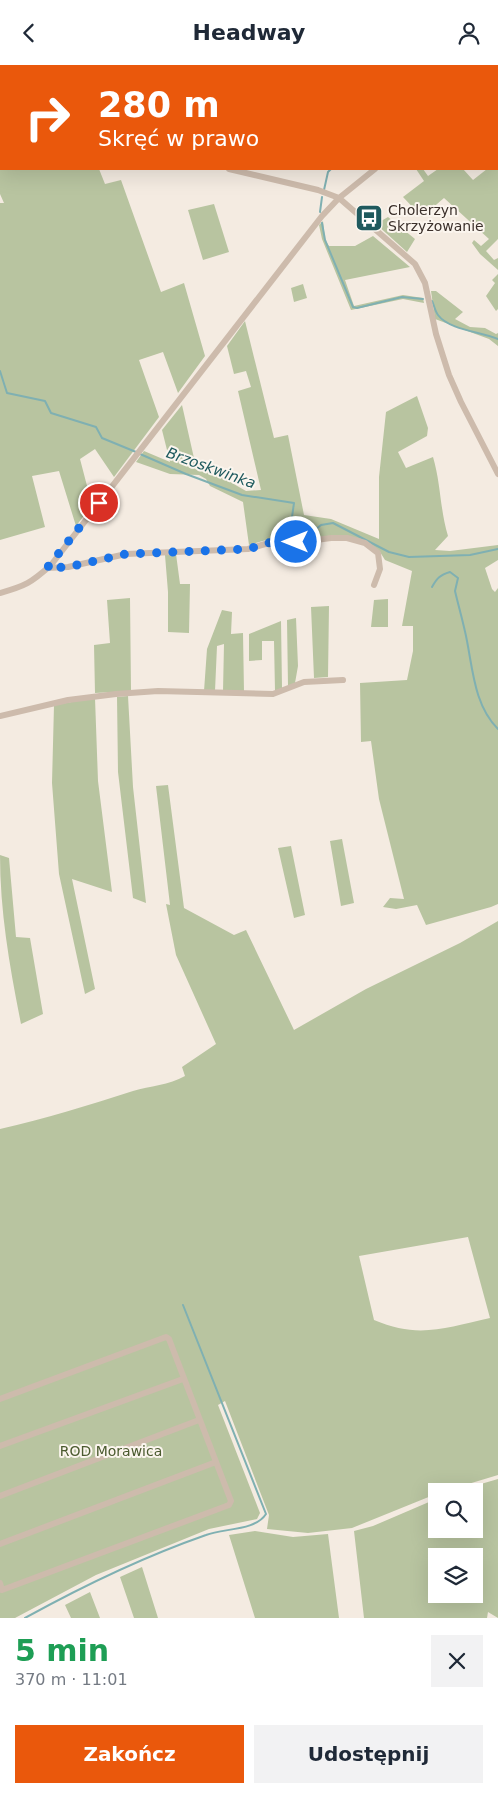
<!DOCTYPE html>
<html lang="pl">
<head>
<meta charset="utf-8">
<style>
  body { margin:0; font-family:"DejaVu Sans",sans-serif; background:#f2f2f3; color:#1f2937; height:100vh; display:flex; flex-direction:column; font-size:19px; white-space:nowrap }
  * { box-sizing:border-box; margin:0 }
  p { font-size:16px; color:#747a83 }
  .icon { flex:none; width:28px; height:28px; fill:none; stroke:currentColor; stroke-width:2; stroke-linecap:round; stroke-linejoin:round }
  .map { position:relative; height:1553px; overflow:hidden }
  .panel { display:flex; flex-direction:column; background:#fff; flex:1 }
  .panel>* { flex:none }
  .guide { position:absolute; left:0px; top:0px; width:499px; height:105px; box-shadow:0 5px 20px #0002; background:#ea580c; color:#fff; overflow:hidden }
  .fabs { position:absolute; left:428px; top:1418px; display:grid; gap:10px }
  .fabs a { display:grid; place-items:center; width:55px; height:55px; border-radius:0px; background:#fff; box-shadow:0 5px 20px #0002; font-size:25px }
  .pin { position:absolute; display:grid; place-items:center; width:42px; height:42px; color:#fff; margin:-21px; border:2px solid #fff; border-radius:50%; box-shadow:0 1px 5px #0007 }
  .me { position:absolute; width:55px; margin:-28px; rotate:270deg; stroke-linejoin:round; filter:drop-shadow(0 0 4px #0008) }
  .turn { display:flex; align-items:center; gap:18px; height:105px; padding:0 15px; font-size:22px }
  .turn .icon { width:65px; height:65px; stroke-width:2.5 }
  .turn b { display:block; font-size:35px; line-height:42px }
  .round { display:grid; place-items:center; flex:none; width:52px; height:52px; border-radius:0px; background:#f2f2f3 }
  .summary { display:flex; align-items:center; justify-content:space-between; height:85px; padding:0 15px }
  h1 { font-size:30px; font-weight:700; line-height:38px; color:#1e9e55 }
  .cta { display:flex; gap:10px; margin-top:auto; padding:10px 15px }
  .cta a { flex:1; height:58px; border-radius:0px; background:#ea580c; color:#fff; font-size:20px; font-weight:700; line-height:58px; text-align:center }
  .cta a+a { background:#f2f2f3; color:#1f2937 }
  header { display:flex; justify-content:space-between; align-items:center; height:65px; padding:0 15px; background:#fff; font-size:22px; font-weight:700 }
  .map>svg:first-child { display:block }
</style>
</head>
<body>
<header><svg class="icon" aria-label="back" viewBox="0 0 24 24"><path d="M15 5l-7 7 7 7"/></svg>Headway<svg class="icon" aria-label="person" viewBox="0 0 24 24"><circle cx="12" cy="8" r="4"/><path d="M4 21q1-7 8-7t8 7"/></svg></header>
<div class="map">
<svg width="498" height="1553" viewBox="0 0 498 1553">
  <rect width="100%" height="100%" fill="#f4ebe1"/>
  <!-- green -->
  <path fill="#b8c4a0" fill-rule="evenodd" d="M0,0L28,1H1V104H99L105,119L121,115L161,227L184,218L205,291L178,328L163,287L139,295L159,352L114,412L95,384L80,394L92,440L76,461L59,406L32,411L45,462L0,475V138H4L0,129Z
    M498,97V174L486,186L494,195L498,193V205L480,189L472,178L474,175L481,181L489,174L444,133L422,152L403,132L424,116L416,104H423L428,111L438,104H463L473,115L487,104H498Z
    M214,139L229,187L203,195L188,145Z
    M388,152L415,174L407,187L376,159Z
    M323,156L325,175L329,181H355L373,171L410,202L345,215L354,241L403,230L423,233L424,238L403,234L351,245L322,174L319,160Z
    M498,209V244L496,246L486,231L495,218L492,215Z
    M303,219L307,233L294,237L291,223Z
    M431,226H436L463,247L455,254L470,262L485,263L496,269L498,268V281L489,274L435,254Z
    M245,256L274,373L288,370L304,450L331,454L379,474V412L386,347L417,331L428,363L427,371L398,387L406,403L433,392C441,419 440,445 448,471L435,485L450,486L498,480V495L485,503L492,524L495,527L498,523V839L491,842L426,860L417,840L396,844L383,842L390,833L404,834L379,734L371,676L361,677L360,618L407,615L413,586V561H402L412,506L385,495L380,487L347,471L301,474L273,473L249,480L243,437L210,421L206,414L199,410L170,409L136,397L144,386L170,397L162,365L182,340L196,402L211,406L246,426L261,425L238,326L251,322L246,306L234,309L227,281Z
    M176,489L180,519H190L189,568L168,567V527L165,490Z
    M130,533L131,626L95,628L94,580L110,578L107,535Z
    M388,534V562H371L374,535Z
    M329,541L328,612L314,613L311,542Z
    M222,545L232,547L231,569L243,568L244,627L223,626L224,579L217,581L215,626H204L207,584Z
    M296,553L298,601L295,618L288,621L287,555Z
    M281,556L282,623L275,626L274,576H262V595L249,596V569Z
    M128,631L133,722L146,838L133,833L118,707L117,632Z
    M95,633L98,716L112,827L72,814L95,924L85,929L59,809L52,718L54,640Z
    M168,720L184,843L234,870L246,865L294,965L366,924L460,878L498,856V1410L445,1426H436V1429L352,1463L308,1468L267,1464L269,1450L225,1336L218,1340L260,1448L257,1454L209,1464L96,1510L15,1553H0V1064C45,1054 89,1040 133,1026C150,1021 169,1020 185,1011L182,1002L216,979L176,890L166,839L170,840L156,721ZM468,1172L490,1253C445,1263 418,1274 374,1255L359,1191Z
    M342,774L354,838L341,841L330,776Z
    M291,781L305,850L294,853L278,783Z
    M0,790L9,793L16,872L30,873L43,949L21,959C10,903 0,848 0,790Z
    M498,1414V1553L488,1547L487,1553H364L354,1466L373,1461L436,1434V1464H474V1426H457ZM436,1491H474V1529H436Z
    M255,1466L293,1472L328,1469L339,1553H255L229,1470Z
    M142,1502L158,1553H134L120,1512Z
    M90,1527L100,1553H71L65,1540Z"/>
  <g fill="none" stroke-linecap="round" stroke-linejoin="round">
    <!-- stream -->
    <path stroke="#7fb0b2" stroke-width="2" d="M362,0L363,1
      M324,125L328,107L331,104
      M320,147L322,132
      M322,158L325,175L353,242L357,243L402,232L423,234
      M432,236C434,240 435,246 438,250C449,265 482,267 498,274
      M0,306L7,328L45,336L51,348L96,362L102,373L136,387
      M140,389L186,409L242,430L294,438L290,466L310,469L321,460L333,458L389,487L409,492L470,490L498,484
      M432,522C437,513 440,510 450,507L458,513L455,526C459,543 464,560 467,576C473,607 475,641 498,664
      M25,1553C83,1521 143,1492 206,1470C224,1463 255,1466 266,1449L183,1240"/>
    <!-- minor -->
    <path stroke="#cdbbac" stroke-width="6" d="M36,0L39,1
      M229,104L318,125L339,133L415,199L425,218L436,269L449,310L461,337L498,409
      M47,503L68,502L126,489L248,484L272,477H301L331,473H347L365,478L378,488L380,504L374,520
      M0,528C25,521 31,518 51,500L322,151L339,133L375,104
      M0,651L68,635L116,629L158,626L273,629L304,617L343,615
      M0,1334L166,1272L169,1274L231,1436L229,1440L2,1525L0,1518
      M0,1381L183,1314
      M0,1431L199,1355
      M0,1479L216,1397"/>
  </g>
  <g fill="none" stroke-linecap="round" stroke-linejoin="round">
    <!-- route -->
    <path stroke="#1a73e8" stroke-width="9" stroke-dasharray="0 16.2" d="M99,438L47,503L68,502L126,489L248,484L272,477H296"/>
  </g>
  <!-- icons -->
  <defs>
    <g id="bus-square" transform="scale(1.4375)"><rect x="-9" y="-9" width="18" height="18" rx="4" fill="#1f5a5e" stroke="#fbf5ee"/><path d="M-5-6H5V4H4V6H2V4H-2V6H-4V4H-5ZM-3.5-4V0h7V-4ZM-3.5 1.2v1.5H-2V1.2ZM2 1.2v1.5H3.5V1.2Z" fill="#fff"/></g>
  </defs>
  <g fill-rule="evenodd">
    <use href="#bus-square" x="369" y="153"/>
  </g>
  <g text-anchor="middle" stroke-width="4" stroke-linejoin="round" paint-order="stroke">
    <!-- poi labels -->
    <g font-size="14" fill="#3b302b" stroke="#fbf5ee" text-anchor="start">
      <text x="388" y="150">Cholerzyn<tspan x="388" dy="16">Skrzyżowanie</tspan></text>
    </g>
    <!-- park labels -->
    <g font-size="14" fill="#4a5a2e" stroke="#fbf5ee">
      <text x="111" y="1391">ROD Morawica</text>
    </g>
    <!-- water labels -->
    <g font-size="15" font-style="italic" fill="#1f5a5e" stroke="#fbf5ee">
      <text transform="translate(211 403) rotate(20)" y="5">Brzoskwinka</text>
    </g>
  </g>
</svg>
<div class="fabs">
<a><svg class="icon" aria-label="search" viewBox="0 0 24 24"><circle cx="10" cy="10" r="6"/><path d="M15 15l6 6"/></svg></a>
<a><svg class="icon" aria-label="layers" viewBox="0 0 24 24"><path d="M12 4l9 5-9 5-9-5zM3 14l9 5 9-5"/></svg></a>
</div>
<div class="pin" style="left:99px;top:438px;background:#d93025"><svg class="icon" aria-label="arrive" viewBox="0 0 24 24"><path d="M6 21V4h12l-3 4 3 4H6"/></svg></div>
<svg class="me" style="left:296px;top:477px" viewBox="-20 -20 40 40"><circle r="17" fill="#1a73e8" stroke="#fff" stroke-width="3"/><path d="M0-11L8 9 0 5-8 9z" fill="#fff"/></svg>
<div class="guide">
<div class="turn"><svg class="icon" aria-label="right" viewBox="0 0 24 24"><path d="M7 20v-9h11M14 6l5 5-5 5"/></svg><div><b>280 m</b>Skręć w prawo</div></div>
</div>
</div>
<section class="panel">
<div class="summary"><div><h1>5 min</h1><p>370 m · 11:01</p></div><a class="round"><svg class="icon" aria-label="close" viewBox="0 0 24 24"><path d="M6 6l12 12M18 6L6 18"/></svg></a></div>
<div class="cta"><a>Zakończ</a><a>Udostępnij</a></div>
</section>
</body>
</html>
